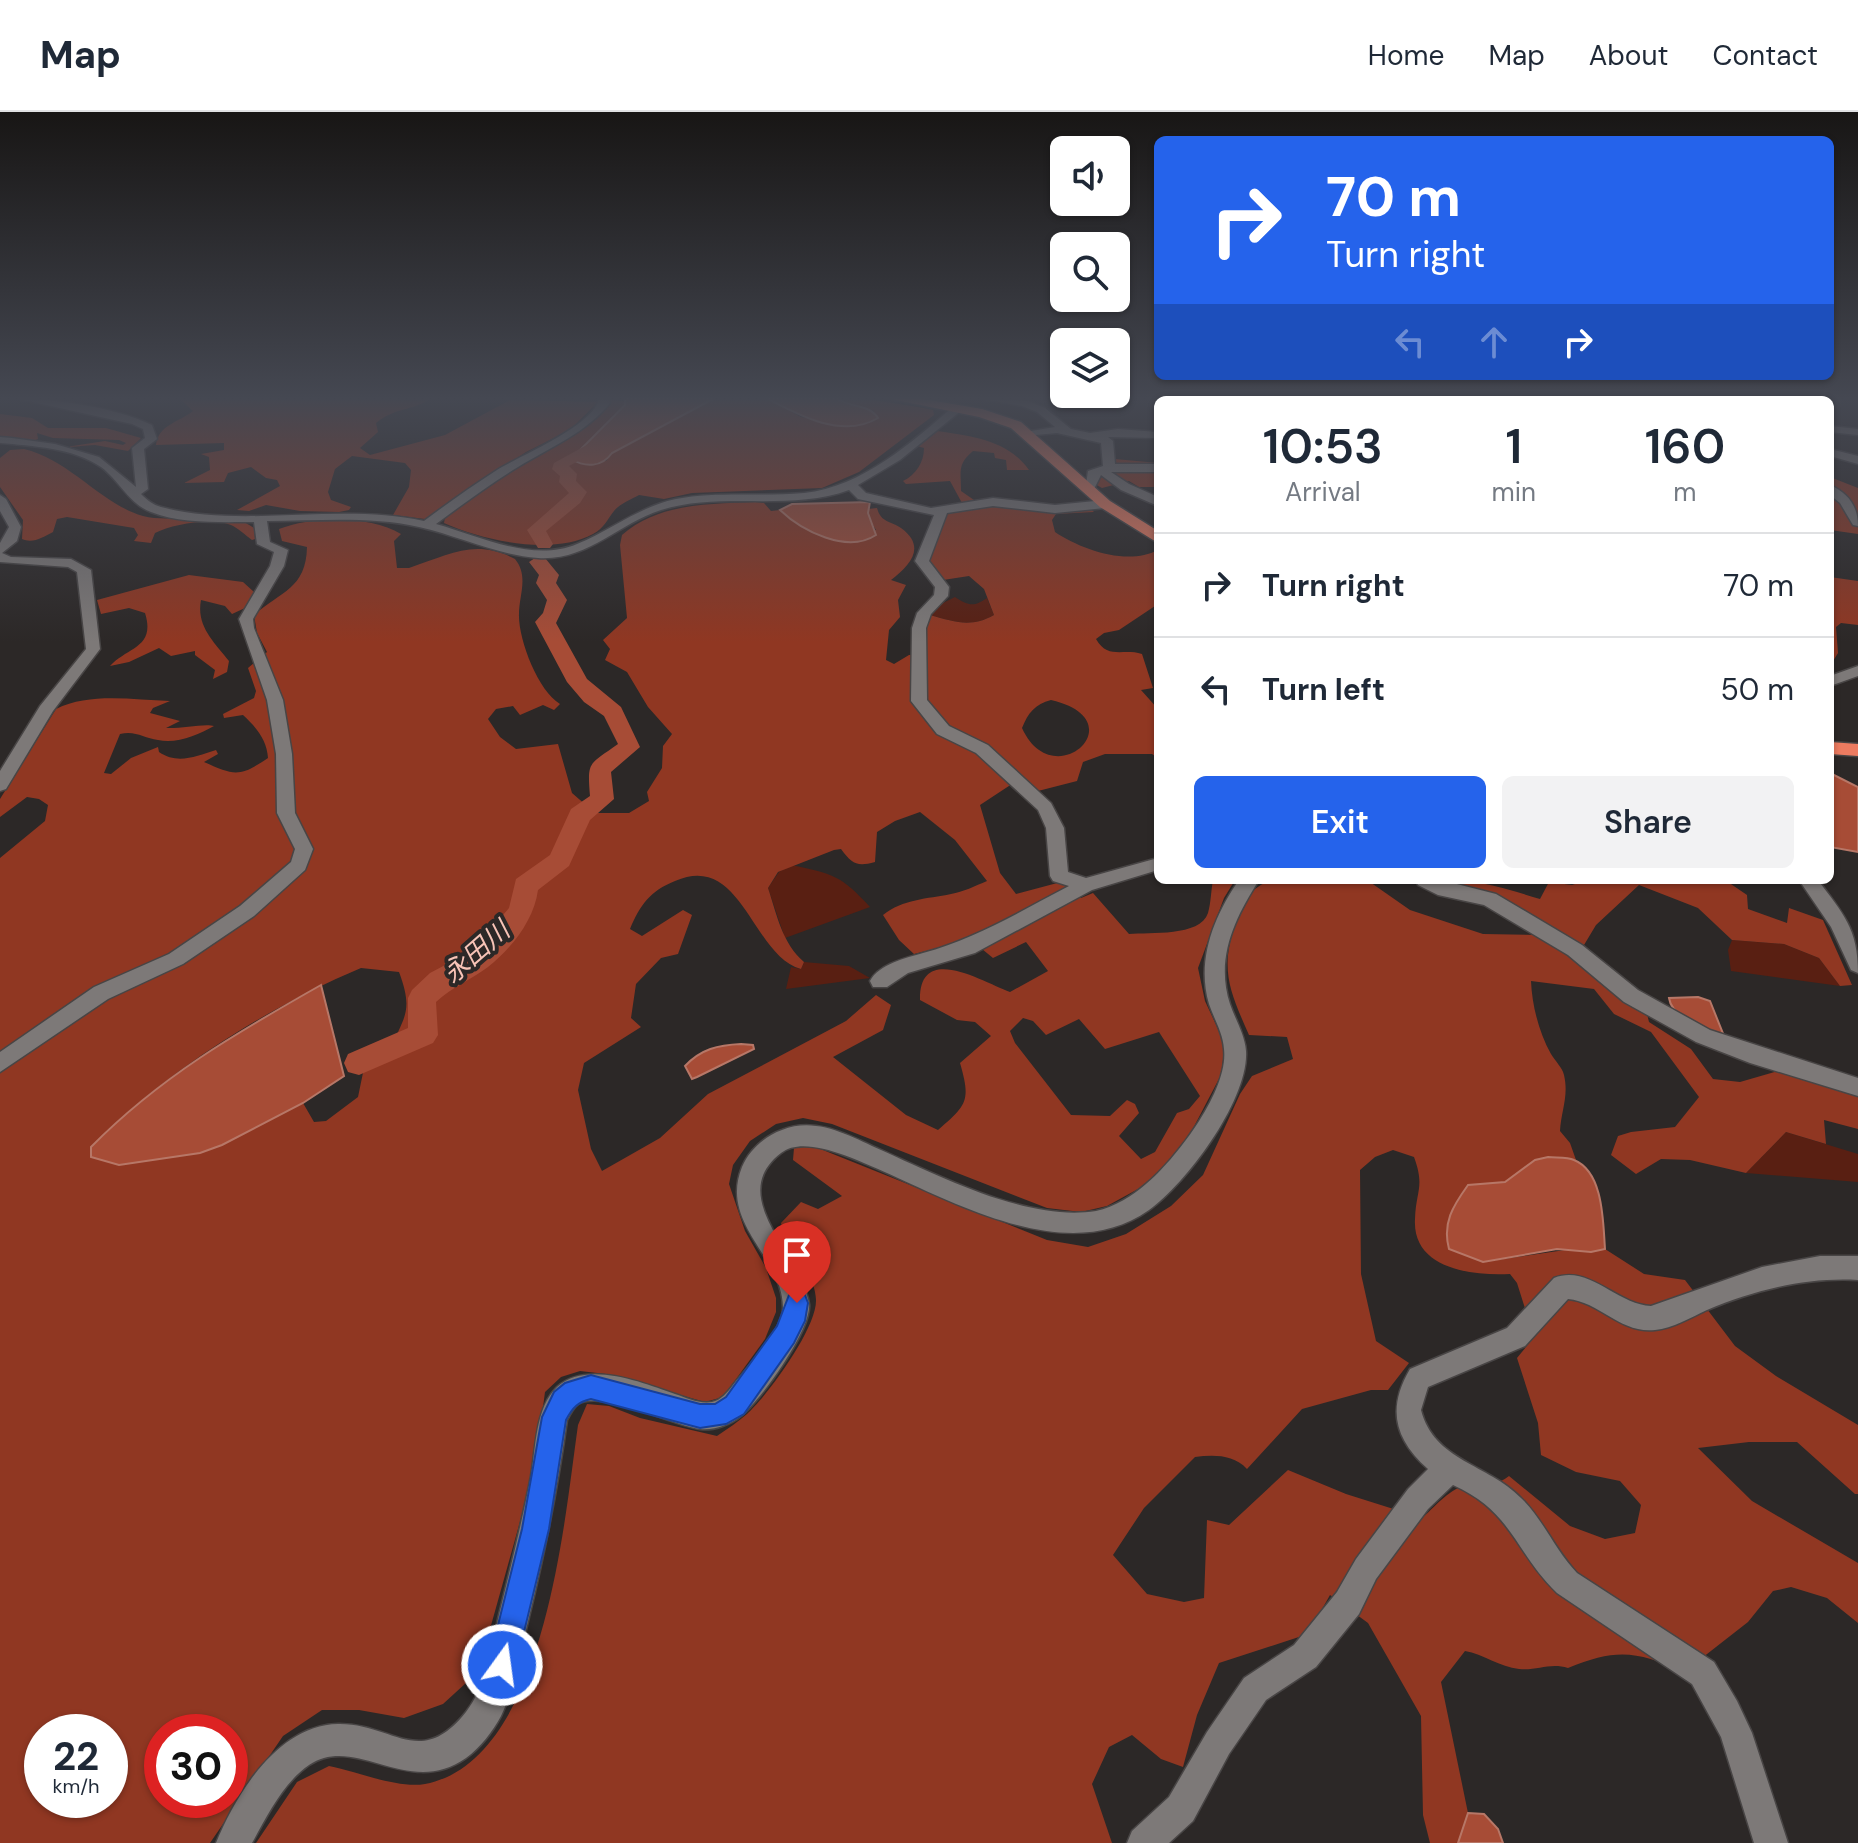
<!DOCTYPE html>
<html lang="en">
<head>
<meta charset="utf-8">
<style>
  body { margin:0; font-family:"DM Sans","Noto Sans JP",sans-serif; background:#f2f2f3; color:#1f2937; height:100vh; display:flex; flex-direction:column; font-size:30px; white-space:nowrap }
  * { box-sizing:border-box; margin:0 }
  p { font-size:26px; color:#747a83 }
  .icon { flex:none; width:44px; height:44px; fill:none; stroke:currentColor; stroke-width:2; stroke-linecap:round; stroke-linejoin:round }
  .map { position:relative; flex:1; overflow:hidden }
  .sheet { position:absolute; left:1154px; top:284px; width:680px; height:488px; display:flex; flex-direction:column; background:#fff; border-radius:12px; box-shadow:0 2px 6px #0004 }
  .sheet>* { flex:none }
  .top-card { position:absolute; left:1154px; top:24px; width:680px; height:244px; border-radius:12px; box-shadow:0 2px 6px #0004; background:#2563eb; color:#fff; overflow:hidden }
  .fabs { position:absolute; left:1050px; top:24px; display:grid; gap:16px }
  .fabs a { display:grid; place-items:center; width:80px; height:80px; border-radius:12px; background:#fff; box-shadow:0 2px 6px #0004; font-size:40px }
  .speed { position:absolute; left:24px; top:1602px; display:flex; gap:16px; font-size:40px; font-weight:700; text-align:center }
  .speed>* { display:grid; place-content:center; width:104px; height:104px; border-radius:50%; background:#fff; box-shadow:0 2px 6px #0004; line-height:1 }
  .speed small { font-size:20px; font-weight:400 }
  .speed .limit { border:12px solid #d22; background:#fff; color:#111 }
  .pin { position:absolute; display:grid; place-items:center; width:68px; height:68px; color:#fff; margin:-82px -34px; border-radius:50% 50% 50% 0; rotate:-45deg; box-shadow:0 0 8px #0007 }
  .pin .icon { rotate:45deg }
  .me { position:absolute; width:88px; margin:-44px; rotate:14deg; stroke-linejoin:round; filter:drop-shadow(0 0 6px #0008) }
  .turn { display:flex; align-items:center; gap:28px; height:168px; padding:0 40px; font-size:36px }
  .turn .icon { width:104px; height:104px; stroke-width:2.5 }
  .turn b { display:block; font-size:56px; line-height:68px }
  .lanes { display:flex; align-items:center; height:76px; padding:0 40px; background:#0003; justify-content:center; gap:40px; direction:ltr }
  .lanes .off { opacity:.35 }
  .eta { display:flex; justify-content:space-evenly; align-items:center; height:136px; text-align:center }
  .eta b { font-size:48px; font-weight:600; line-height:56px }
  .primary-button { display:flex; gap:16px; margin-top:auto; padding:16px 40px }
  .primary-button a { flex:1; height:92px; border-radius:12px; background:#2563eb; color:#fff; font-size:32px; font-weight:600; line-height:92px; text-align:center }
  .primary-button a+a { background:#f2f2f3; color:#1f2937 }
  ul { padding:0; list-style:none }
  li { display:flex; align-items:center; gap:24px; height:104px; padding:0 40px; border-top:2px solid #e0e1e3 }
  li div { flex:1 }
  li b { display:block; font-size:30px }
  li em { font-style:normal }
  header { display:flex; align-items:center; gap:48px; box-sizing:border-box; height:112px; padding:0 40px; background:#fff; border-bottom:2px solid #e0e1e3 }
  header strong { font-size:38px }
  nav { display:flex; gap:44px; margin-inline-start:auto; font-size:28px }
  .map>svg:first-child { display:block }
</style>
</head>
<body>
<header>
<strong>Map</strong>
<nav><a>Home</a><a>Map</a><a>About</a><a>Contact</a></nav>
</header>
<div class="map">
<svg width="1858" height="1731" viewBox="0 0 1858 1731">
  <rect width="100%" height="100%" fill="#2c2827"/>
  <!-- green -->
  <path fill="#591f12" d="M955,485C969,494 974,495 987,486L994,503C971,516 955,510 930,503L935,495Z
    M791,753C833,762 841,763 870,795L785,826L768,776L779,760Z
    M1732,828L1784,832L1819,846L1840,874L1731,859L1728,838Z
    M804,850L849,854L870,866L786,877L791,855L801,857Z
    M1786,1020L1858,1042V1070L1746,1061Z"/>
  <!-- forest -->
  <path fill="#903722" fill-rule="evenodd" d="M180,287H430C410,300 398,294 376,311L378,320L360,336L370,343L445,323L510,288L598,290L570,318L526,340L425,407L393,403L409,375L411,358L405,351L352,344L335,357L328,380L331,388L351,395L349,398L339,400L300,399L266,393L249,399L237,398L280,374L277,368L266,366L251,355L228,361L224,370L184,371L210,358L209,345L201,342L224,338V331L156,333C158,313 179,310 193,299Z
    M609,287L626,290L603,319L573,343L606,349L612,341L713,287H768L801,305L851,314L874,309V299L838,287H867L924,296L933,298L934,303L859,360L822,376L692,381L664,387L639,383C632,387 619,392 614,399C607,408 604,416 593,422C552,444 485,429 444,411L445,406C470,385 498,365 526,349C560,330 579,322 608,295Z
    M0,302L32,306L48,316H106L141,326L128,339L95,333L66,335L105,329L123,333L126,331L119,328L53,326L37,321L38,327L33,329L0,324Z
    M937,319C971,324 1008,328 1029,358H1007L1006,348L995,346L994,341L973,339C957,352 961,360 961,379L974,388L962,391L950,369L906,372L903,369C916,363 924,350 924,336L917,334Z
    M24,337C70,348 101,392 143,404C177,413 223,393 254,416L255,427L252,428C245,423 238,416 231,413C212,405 173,412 155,421L151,431L134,429L138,423L134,416L67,405L57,407L53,420C43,425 33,432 22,427L23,408L0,375V346L10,338Z
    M1115,347L1158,351V375H1139L1129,369L1102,376L1095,372L1096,362L1113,357Z
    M1830,365L1858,376V422L1830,418Z
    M755,390L764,391L771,399L780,398C815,431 833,424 876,418L870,408L868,397L877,396C881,411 891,409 901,416C927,435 910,453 891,468L906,473L898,488L900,505L889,518L886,548L894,552L909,543L923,542L924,513L930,503C955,510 971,516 994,503L984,477L969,464L943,468L928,449L943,406L949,401L992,393L1091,397L1094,400L1056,402L1052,408L1055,420C1082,438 1128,454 1158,438V492L1119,518L1104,521L1096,527C1108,548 1123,536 1142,542L1153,576L1141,578L1158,597V646L1152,642H1105L1083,650L1077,669L1038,679L1021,666L980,693L1000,761L1016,782L1061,770L1081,786L1093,781L1129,822C1150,820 1200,825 1208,801C1211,791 1211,778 1213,768H1235L1224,786L1198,856L1205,889L1225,932L1221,963L1188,1026L1176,1044L1149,1071L1107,1094L1081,1100L1047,1096L832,1012L803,1006L776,1012L750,1029L733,1053L729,1072L745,1119L766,1156L776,1186V1200L765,1227L723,1285L705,1290L606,1262L580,1259L561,1265L545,1280L535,1356L478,1560L443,1592L404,1606L359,1598H322L283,1624L210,1731H0V746L45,709L48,693L39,687L27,685L0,705V687L56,597C90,580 133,588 170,589L153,596L150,601L180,609L166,616C180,617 205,611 214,614C198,623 177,632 158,628C144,626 135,618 120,622L104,661L111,662L131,646L158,635L159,640C178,653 196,644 216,638L218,642L204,650C235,664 240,665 268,646C267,628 256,615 243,603L224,606L223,602L254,586L256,579L248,556L267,540L257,521L254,503C281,479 306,477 307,435L282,429L279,417C312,404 370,403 401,422L394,429L397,456H409C449,443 475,426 515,447C529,464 519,483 519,502C518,527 538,579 560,592L554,598L543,593L520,603L513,594L496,597L488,607L500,625L516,637L558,632L572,681L595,701H629L649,689L647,680L662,656L663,634L672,622L648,595L627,560L605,548L610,537L603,528L627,506L620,433L622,423C658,391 710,392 755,390ZM1051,588C1138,608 1053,685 1022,616C1028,601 1035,592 1051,588ZM920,700L955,728L987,769C975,774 963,780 951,782C927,787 903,787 883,803L899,828L914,842L971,828L993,846L1026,830L1048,859L1010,880C983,870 919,830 920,888L957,908L975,910L991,924L960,951C971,989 967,993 938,1018L906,1003L833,945L883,918L891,893L876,883L846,909L708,982L660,1026L602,1059L591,1037L578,978L584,951L641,915L631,906L636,872L661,846L678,842L692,803L683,798L642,824L630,817C640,793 650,779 675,769C742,739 752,844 801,857L804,850C782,831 777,803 768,776L778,760L834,738L841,737C852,752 857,755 875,750L877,720L895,709ZM361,856L399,860C414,900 404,904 389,940L365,951L358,985L326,1009L314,1010L303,991L222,1033L91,1035C165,960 264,897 361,856ZM1023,906L1033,909L1046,923L1079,907L1105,937L1159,920L1200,984L1189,997L1177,1001L1155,1040L1141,1047L1119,1024L1139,1001L1135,992L1127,988L1110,1004L1071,1003L1015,931L1010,919ZM42,1620H110V1688H42ZM162,1620H230V1688H162Z
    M189,463L243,470L254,480L245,496L232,502L225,494L201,488C196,514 214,530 229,549L227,560L213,567L215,558L195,543V539L171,544L159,536L129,550L110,554C127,535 156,536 145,501L129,496L101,502L97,488Z
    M1830,465L1858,469V513L1841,511L1836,515L1838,541L1830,554Z
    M1269,768H1367L1410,798L1483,822L1541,823L1547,816C1524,788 1476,781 1443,771C1476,765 1509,778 1540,787L1549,770L1572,773L1587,768H1725L1747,783L1748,797L1787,811L1789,796L1823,808L1852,873L1840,874L1819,846L1784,832L1732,828L1698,796L1639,773L1596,813L1584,833L1594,859L1647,902L1649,910L1691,937L1713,967L1740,970L1778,959L1858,980V1017L1824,1008L1826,1032L1786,1020L1746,1061L1690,1048L1661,1047L1636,1062L1611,1043L1618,1024L1631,1020L1675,1015L1699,985L1651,920L1614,902L1594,877L1531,869C1532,893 1539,921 1551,942C1555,949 1562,955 1564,963C1569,984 1561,999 1560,1019L1570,1031L1576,1048L1548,1045L1505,1070L1468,1073L1483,1150L1565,1138L1591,1140L1605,1137L1644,1162L1685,1168L1735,1234L1776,1264L1858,1313V1382H1855L1797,1330H1749L1698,1336L1752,1389L1858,1451V1511L1827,1486L1791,1475L1773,1479L1748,1510L1684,1560C1637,1539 1617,1536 1568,1556C1550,1550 1537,1559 1519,1557C1500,1555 1483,1542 1465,1539L1441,1570L1468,1701L1458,1731H1430L1423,1703L1421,1604L1368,1511L1330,1483L1308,1522L1219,1551L1197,1603L1183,1655L1161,1647L1132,1623L1109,1635L1092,1672L1112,1731H256L297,1670L329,1654C356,1659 398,1677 425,1672C545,1649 564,1410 578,1313L587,1292L609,1294L640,1306L717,1324C727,1317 738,1310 747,1302C768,1283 817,1216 816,1188C815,1158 785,1139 781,1111L801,1090L818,1097L842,1084L793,1048L794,1036L808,1032L1047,1128L1088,1135L1126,1122L1171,1094L1203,1063L1240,982L1252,964L1293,947L1287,925L1249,923C1230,880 1219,857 1236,810C1246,784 1244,783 1269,768ZM1393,1038L1414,1045C1425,1075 1416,1078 1415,1107C1412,1157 1472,1164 1510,1162L1517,1171L1534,1225L1517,1246L1538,1311L1541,1343L1576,1360L1620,1369L1641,1393L1635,1421L1605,1427L1570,1414L1509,1364C1492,1377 1483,1369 1464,1374C1448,1378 1434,1396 1422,1406L1346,1382L1288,1358L1229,1413L1207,1408L1204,1486L1184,1490L1147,1482L1113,1443L1144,1396L1195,1345C1213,1343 1233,1342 1247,1357L1302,1297L1371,1278H1388L1409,1251L1376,1229L1361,1162L1360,1058L1375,1045Z"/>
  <!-- water -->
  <path fill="#a74c36" stroke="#b77767" stroke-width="2" d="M625,287H713L612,341C602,355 586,356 571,347L625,293Z
    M768,287H838C852,296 869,292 878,306C843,327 800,304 768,287Z
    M870,390L868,401L876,423C847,442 802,419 780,398L792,392Z
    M1830,661L1858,675V740L1830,735Z
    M321,873L344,964L303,991L222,1033L200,1041L119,1053L91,1045V1035C160,965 236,921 321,873Z
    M1698,885L1710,889L1724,924C1706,917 1672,907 1669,886Z
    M741,932L753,933L754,937L697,965L692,967L685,954C701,937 718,933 741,932Z
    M1548,1045C1556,1046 1567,1045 1574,1048C1604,1060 1603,1111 1605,1137L1591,1140L1557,1137L1483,1150L1449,1137C1442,1111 1453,1094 1468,1073L1505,1070L1535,1048Z
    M1468,1701L1484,1702L1498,1717L1503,1731H1458Z"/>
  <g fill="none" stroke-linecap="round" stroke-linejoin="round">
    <!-- river -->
    <path fill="#a74c36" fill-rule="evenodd" d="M605,323L613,328L611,331L569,354L577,362L576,369L587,380L580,391L546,419L553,432L550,436H538L527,418L569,381L559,370L560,364L552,357L554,351Z
      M538,444L545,446L559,463L556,471L567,488L556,511L587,567L621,595L640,635L611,660L614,687L590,708L569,754L538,778C534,808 512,836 488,855C471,868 452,875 436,890L438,923L433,931L359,963L348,960L344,951L348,942L408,916V886L412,878L430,861L468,841L487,822L509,796L516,767L550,743L571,697L590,684C587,648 589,653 618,632L604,604L584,590L567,570L535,510L543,501L547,488L536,471L539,463L529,450Z"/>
    <!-- minor casing -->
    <g stroke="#484545" stroke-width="3">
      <path id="minor" d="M19,287C58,287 117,296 152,313L157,327L144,337L148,377L141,382C147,388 153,393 161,395C243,417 338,390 424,409C448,391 472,374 497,358C521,343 593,314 599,287H609L610,291C586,321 551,335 518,355C490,372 463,392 436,412C480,424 532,451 577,432C612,418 638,395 676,387C718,379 762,385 804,381C862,375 912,330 954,294H962V298L900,348L858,373L866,381L931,396L993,386L1055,393L1105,388L1111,392L1105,396L1055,401L993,394L947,401L929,449L949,475L948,484L931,502L926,516L927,588L949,614L988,633L1051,691L1064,716L1068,760L1086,766L1158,746V758L1092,778L975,841L908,861L887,875H873L870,869C879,852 906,846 923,841C975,827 1021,799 1069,774L1053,769L1050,764L1046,716L1038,698L976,641L937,622L911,589L912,516L917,501L934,483L935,475L915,449L934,403L858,387L849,378C789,400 722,379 661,398C617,412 588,449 538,446C497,443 459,424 419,415C370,404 317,409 267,409L270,430L288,438L284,454L253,507L254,516L283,588L292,642L295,701L313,737L305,758L254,804L183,852L108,887L0,960V940L94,875L169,842L240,794L291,750L295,737L277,701L276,642L267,588L239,507L270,454L274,440L257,432L254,410C222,410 181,412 151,400C129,392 119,368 101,355C74,336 32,334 0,331V325L12,326L55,332L99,345L136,375L132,336L145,326L143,317L132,312Z
        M984,287L1028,289L1045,296L1071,317L1090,321L1118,317L1158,320V326L1108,325L1113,329L1115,352H1158V360H1111L1129,372L1158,385V394L1121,378L1101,363L1093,379H1085L1088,359L1103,354L1101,331L1057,321L1025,324V320L1055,315L1037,300L1022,294Z
        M1169,287H1179V288H1169Z
        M1262,287H1272V288H1262Z
        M1363,287H1373V288H1363Z
        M1564,287H1574V288H1564Z
        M1663,287H1678V288H1663Z
        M1830,314L1858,317V323L1830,320Z
        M1830,337L1858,344V352L1830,344Z
        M1830,373C1848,381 1858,394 1858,414L1853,413L1840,391L1830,383Z
        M0,383L6,387L21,415L17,429L2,441L11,445L71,447L91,458L100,537L53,599L6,677L0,679V659L40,594L86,537L77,460L68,455L0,450V431L9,415L0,399Z
        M1858,554V564L1830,574V564Z
        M1239,768H1259C1235,806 1215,846 1230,892C1235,907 1245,923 1246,939C1249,987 1187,1071 1149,1098C1028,1184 837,997 781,1041C724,1085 802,1142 809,1192C812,1217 761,1288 741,1304C732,1312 713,1319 700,1317C674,1314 602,1277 578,1292C573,1296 570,1302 567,1308C558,1374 545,1439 529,1505C521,1538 516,1572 501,1604C493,1619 480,1636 466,1646C408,1687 356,1621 309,1653C283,1671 267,1704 252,1731H216C236,1682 278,1613 338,1612C393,1611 420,1658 466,1600C486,1574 490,1542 497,1511C509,1462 521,1414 531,1364C536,1336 535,1296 557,1275C587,1248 643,1271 675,1282C687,1286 699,1292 712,1290C721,1288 727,1281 733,1273C747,1255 784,1217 783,1195C782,1144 719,1112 742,1055C749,1038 765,1024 782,1018C816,1004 850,1024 881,1038C941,1065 1029,1110 1096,1099C1115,1095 1132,1084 1146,1072C1176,1047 1229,978 1224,937C1223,921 1214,907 1209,892C1196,848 1214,804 1239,768Z
        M1416,768H1441L1496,782L1582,833L1638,878L1710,918L1858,966V984L1750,951L1696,930L1624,890L1568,843L1484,793L1438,783L1418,773Z
        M1799,768H1818C1843,802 1858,816 1858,861L1851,858L1831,815Z
        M1820,1144H1858V1168C1806,1165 1755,1178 1707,1198C1690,1206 1673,1216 1655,1218C1621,1222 1600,1190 1568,1187L1525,1234L1428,1275L1421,1298C1434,1349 1488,1352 1521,1386C1543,1407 1555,1438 1577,1461L1714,1550L1737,1589L1752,1621L1788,1731H1754L1721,1625L1692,1572L1557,1481C1514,1439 1513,1400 1453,1373L1428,1397L1376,1467L1359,1502L1316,1555L1266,1588L1229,1642L1193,1709L1169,1731H1127L1132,1719L1169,1685L1207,1620L1244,1566L1294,1533L1337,1480L1356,1447L1408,1377L1428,1357C1394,1327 1387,1296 1410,1257L1507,1216L1554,1166C1589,1152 1617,1193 1651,1194L1762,1155Z"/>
    </g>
    <!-- highway casing -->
    <g stroke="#484545" stroke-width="3">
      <path id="highway" d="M891,287H923L982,297L1021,310L1110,389L1158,419V431L1100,395L1011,316L979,305Z
        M1830,630L1858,632V644L1830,642Z"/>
    </g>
    <!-- minor -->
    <use href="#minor" fill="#7d7978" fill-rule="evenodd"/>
    <!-- highway -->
    <use href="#highway" fill="#ec7b60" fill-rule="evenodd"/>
  </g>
  <!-- sky -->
  <linearGradient id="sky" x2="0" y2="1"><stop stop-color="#181615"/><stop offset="0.54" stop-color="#454852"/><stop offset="1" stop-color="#454852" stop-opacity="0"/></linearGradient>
  <rect width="1858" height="530" fill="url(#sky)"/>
  <!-- route -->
  <path fill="#2563eb" stroke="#184099" stroke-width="2" d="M797,1180L805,1183L808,1191L805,1209L794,1231L744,1302L726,1312L700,1316L591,1287C578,1290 573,1295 566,1308L549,1417L516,1553L512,1563L502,1567L492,1563L488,1553L522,1417L542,1305L554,1280L565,1271L591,1263L700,1292H715L726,1285L777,1214L789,1183Z"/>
  <g text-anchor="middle" stroke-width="8" stroke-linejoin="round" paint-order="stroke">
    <!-- water labels -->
    <g font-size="26" font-style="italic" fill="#f8c4b7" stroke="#2c2827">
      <text transform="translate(476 840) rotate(-41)" y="9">永田川</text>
    </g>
  </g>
</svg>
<div class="fabs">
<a><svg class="icon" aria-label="sound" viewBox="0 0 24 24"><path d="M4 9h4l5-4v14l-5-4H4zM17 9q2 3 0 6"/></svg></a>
<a><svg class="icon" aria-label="search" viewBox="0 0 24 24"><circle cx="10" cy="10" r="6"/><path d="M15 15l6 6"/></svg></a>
<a><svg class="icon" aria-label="layers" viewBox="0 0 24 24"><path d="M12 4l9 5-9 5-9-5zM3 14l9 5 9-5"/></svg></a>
</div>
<div class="speed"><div>22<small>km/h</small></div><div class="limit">30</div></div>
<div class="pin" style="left:797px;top:1191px;background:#d93025"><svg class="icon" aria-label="arrive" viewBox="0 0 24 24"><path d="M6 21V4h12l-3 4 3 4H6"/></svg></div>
<svg class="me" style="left:502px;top:1553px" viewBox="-20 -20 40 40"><circle r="17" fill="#2563eb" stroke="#fff" stroke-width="3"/><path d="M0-11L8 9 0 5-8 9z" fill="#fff"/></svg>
<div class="top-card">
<div class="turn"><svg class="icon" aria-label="right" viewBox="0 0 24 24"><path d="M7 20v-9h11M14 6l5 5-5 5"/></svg><div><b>70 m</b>Turn right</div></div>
<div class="lanes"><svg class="icon off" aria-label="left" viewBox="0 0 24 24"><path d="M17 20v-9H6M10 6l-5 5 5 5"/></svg><svg class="icon off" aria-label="ahead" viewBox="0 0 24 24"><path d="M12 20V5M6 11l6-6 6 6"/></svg><svg class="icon" aria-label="right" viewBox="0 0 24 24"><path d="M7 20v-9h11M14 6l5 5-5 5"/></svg></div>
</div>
<section class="sheet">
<div class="eta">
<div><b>10:53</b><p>Arrival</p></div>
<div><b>1</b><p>min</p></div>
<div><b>160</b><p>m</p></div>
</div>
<ul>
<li><svg class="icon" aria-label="right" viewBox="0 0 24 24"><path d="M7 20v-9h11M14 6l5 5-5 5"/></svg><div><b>Turn right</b></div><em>70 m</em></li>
<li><svg class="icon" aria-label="left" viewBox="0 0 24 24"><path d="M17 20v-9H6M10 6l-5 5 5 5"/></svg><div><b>Turn left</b></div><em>50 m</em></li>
</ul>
<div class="primary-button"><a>Exit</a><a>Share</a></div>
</section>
</div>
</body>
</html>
